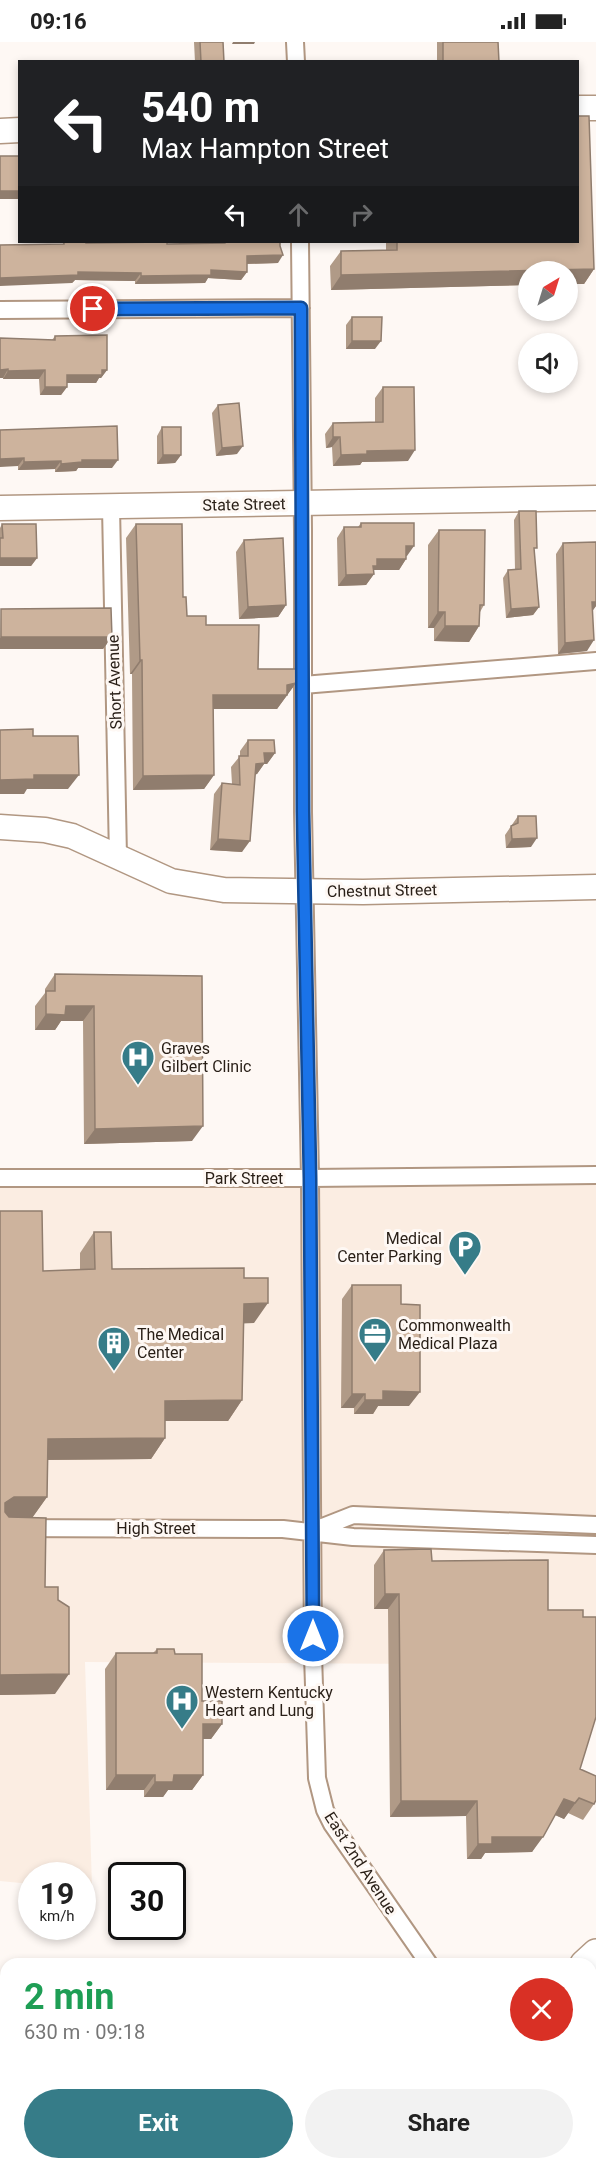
<!DOCTYPE html>
<html lang="en">
<head>
<meta charset="utf-8">
<style>
  body { margin:0; font-family:Roboto,sans-serif; background:#f2f2f2; color:#222; height:100vh; display:flex; flex-direction:column; font-size:22px; white-space:nowrap }
  * { box-sizing:border-box; margin:0 }
  p { font-size:20px; color:#767676 }
  .icon { flex:none; width:33px; height:33px; fill:none; stroke:currentColor; stroke-width:2; stroke-linecap:round; stroke-linejoin:round }
  .map { position:relative; flex:1; overflow:hidden }
  .details { position:absolute; left:0px; top:1916px; width:597px; height:212px; display:flex; flex-direction:column; background:#fff; border-radius:18px 18px 0 0; box-shadow:0 3px 9px #0003 }
  .details>* { flex:none }
  .guide { position:absolute; left:18px; top:18px; width:561px; height:183px; border-radius:0px; box-shadow:0 3px 9px #0003; background:#202124; color:#fff; overflow:hidden }
  .needle { width:39px; rotate:38deg }
  .tools { position:absolute; left:518px; top:219px; display:grid; gap:12px }
  .tools a { display:grid; place-items:center; width:60px; height:60px; border-radius:50%; background:#fff; box-shadow:0 3px 9px #0003; font-size:30px }
  .speed { position:absolute; left:18px; top:1820px; display:flex; gap:12px; font-size:30px; font-weight:700; text-align:center }
  .speed>* { display:grid; place-content:center; width:78px; height:78px; border-radius:50%; background:#fff; box-shadow:0 3px 9px #0003; line-height:1 }
  .speed small { font-size:15px; font-weight:400 }
  .speed .limit { border:3px solid #111; border-radius:9px; background:#fff; color:#111 }
  .pin { position:absolute; display:grid; place-items:center; width:51px; height:51px; color:#fff; margin:-26px; border:3px solid #fff; border-radius:50%; box-shadow:0 2px 6px #0007 }
  .me { position:absolute; width:66px; margin:-33px; rotate:0deg; stroke-linejoin:round; filter:drop-shadow(0 0 4px #0008) }
  .turn { display:flex; align-items:center; gap:21px; height:126px; padding:0 24px; font-size:27px }
  .turn .icon { width:78px; height:78px; stroke-width:2.5 }
  .turn b { display:block; font-size:42px; line-height:51px }
  .lanes { display:flex; align-items:center; height:57px; padding:0 24px; background:#0003; justify-content:center; gap:30px; direction:ltr }
  .lanes .off { opacity:.35 }
  .round { display:grid; place-items:center; flex:none; width:63px; height:63px; border-radius:32px; background:#f2f2f2 }
  .head { display:flex; align-items:center; justify-content:space-between; height:102px; padding:0 24px }
  h1 { font-size:36px; font-weight:700; line-height:45px; color:#1e9e55 }
  .action { display:flex; gap:12px; margin-top:auto; padding:12px 24px }
  .action a { flex:1; height:69px; border-radius:36px; background:#367c88; color:#fff; font-size:24px; font-weight:700; line-height:69px; text-align:center }
  .action a+a { background:#f2f2f2; color:#222 }
  .status { display:flex; justify-content:space-between; align-items:center; height:42px; padding:0 30px; background:#fff; direction:ltr }
  .status svg { height:16px; fill:currentColor }
  .map>svg:first-child { display:block }
</style>
</head>
<body>
<div class="status"><b>09:16</b><svg viewBox="0 0 49 12"><path d="M0 12V9h3v3zM5 12V6h3v6zM10 12V3h3v9zM15 12V0h3v12zM26 1h20v11H26zM47 4h2v5h-2z"/></svg></div>
<div class="map">
<svg width="596" height="2126" viewBox="0 0 596 2126">
  <rect width="100%" height="100%" fill="#fef8f4"/>
  <!-- built -->
  <path fill="#fbede2" d="M596,1133V1623L85,1620L92,1845L83,1844L82,1833H32L31,1842L0,1839V1137Z"/>
  <g fill="none" stroke-linecap="round" stroke-linejoin="round">
    <!-- street casing -->
    <g stroke="#b19782" stroke-width="20">
      <path id="street" d="M295,0L296,20
        M300,200L303,488V770L310,1136L313,1613L317,1736L325,1768L332,1782L429,1922
        M0,268L301,266
        M111,465L118,815
        M303,643L596,619
        M0,1136H310L596,1133
        M0,1486L283,1487L353,1495L596,1503
        M315,1488L353,1473L596,1483"/>
    </g>
    <!-- secondary casing -->
    <g stroke="#b19782" stroke-width="27">
      <path id="secondary" d="M578,66H596
        M0,89L20,88
        M0,466L596,456
        M0,785L45,788L72,794L171,839L224,848L363,850L596,845"/>
    </g>
    <!-- primary casing -->
    <g stroke="#b19782" stroke-width="30">
      <path id="primary" d="M584,1922L596,1911
        M280,2126L289,2121"/>
    </g>
    <!-- street -->
    <use href="#street" stroke="#fff" stroke-width="16"/>
    <!-- secondary -->
    <use href="#secondary" stroke="#fff" stroke-width="24"/>
    <!-- primary -->
    <use href="#primary" stroke="#fff" stroke-width="27"/>
  </g>
  <!-- wall -->
  <path fill="#b09a87" d="M194,0H223L224,20H195Z
    M437,0H498L499,20H437Z
    M64,200L86,201L167,202L224,201V200H280L278,221L247,222V230L241,238L208,236L205,241L135,242V239L75,238L72,241L62,203Z
    M386,200H578L594,227L584,242L528,230V243L331,248L330,224L341,209L386,208Z
    M352,275L375,307H346V283Z
    M55,294L107,328L101,336H99L96,341H67V345L61,353H40L39,337H3V336H0V296L52,298Z
    M383,345L408,419L362,420L360,423L333,424L332,405L326,406L325,392L333,381L375,380V356Z
    M218,363L237,412L216,414L212,371Z
    M162,385L181,413L175,421L157,422V394Z
    M0,388L112,426H78L76,429L55,430V427L18,428V424Z
    M519,469L539,565L533,573L506,576L503,536L508,528H515L514,478Z
    M361,481L407,514H406V517L399,528H374V532L366,543L338,544L337,496L344,485H358Z
    M2,482L37,516L31,524H0V486Z
    M136,482L183,555L187,574L206,583L258,627L296,641L277,667H213L214,733L204,747L133,748L132,632H130L126,496Z
    M439,488L484,563L480,570L479,584L469,600L434,599V586H428V503Z
    M244,498L286,563L278,575L239,577L236,510Z
    M563,501L596,564L592,569L587,609L558,612L556,512Z
    M1,567L112,595L103,607H0Z
    M248,698L275,711L267,722H264L257,732L255,733L242,810L210,808L214,752L222,741L232,742L231,725L240,714V709Z
    M518,774L531,805L506,806L505,793Z
    M55,932L202,934L192,1099L84,1102L83,979H61L55,988H35V964L45,951V947Z
    M0,1169L43,1229L80,1228V1211L94,1190L112,1227L244,1236L254,1281H244L242,1358L228,1379H165V1396L151,1417L48,1418L47,1455L32,1476L45,1545L55,1652L0,1653Z
    M352,1243L401,1262L409,1364H378L373,1372H354V1366H341L342,1257Z
    M384,1508L432,1519L548,1568L580,1727L594,1762L583,1778L568,1771L564,1777L555,1773L532,1810L485,1811L481,1817H467L466,1774L390,1775L388,1567H374V1523Z
    M157,1607L175,1612L202,1659L222,1682L211,1697H203V1733L192,1748H168L163,1755H144V1748H106L105,1627L116,1611H153Z
    M413,2121H499L495,2126H417Z
    M552,2121H591L596,2126H559Z"/>
  <!-- shaded-wall -->
  <path fill="#907d6e" d="M233,0H255L254,2H232Z
    M0,149H20V157H0Z
    M283,213L278,221L242,222L247,214Z
    M594,227L584,242H567V230H528V243L331,248L341,233Z
    M211,228L247,230L241,238L208,236L205,241L135,242L141,234Z
    M78,230L141,231L135,239L75,238L72,241L0,244V236Z
    M352,299H381L375,307H346Z
    M8,327L3,336H0V328Z
    M45,328L39,337H3L8,329Z
    M102,328H107L101,336H99L96,341H61L67,333Z
    M45,345H67L61,353H40Z
    M333,395H340L332,405L326,406Z
    M243,404L237,412L216,414L222,406Z
    M415,408L408,419L362,420L360,423L333,424L341,413L367,409Z
    M163,413H181L175,421L157,422Z
    M24,416L18,424L0,425V417Z
    M82,418H118L112,426H78L76,429L55,430L61,422Z
    M61,419L55,427L18,428L24,420Z
    M406,504H414L407,514L398,515Z
    M0,516H37L31,524H0Z
    M377,517H406L399,528H374L371,532H374L366,543L338,544L346,533Z
    M592,560H596V564L591,571Z
    M286,563L278,575L239,577L248,565Z
    M539,565L533,573L506,576L511,567Z
    M438,570H445L434,586H428Z
    M445,584H479L469,600L434,599Z
    M1,595H112L103,607H0V596Z
    M594,598L587,609L558,612L565,601Z
    M140,618H142L132,632H130Z
    M296,641L277,667H203L213,653L287,643Z
    M264,711H275L267,722H264L257,732L248,733Z
    M34,733H79L68,747H27L24,752H0V738Z
    M214,733L204,747L133,748L143,734Z
    M537,796L531,805L506,806L512,797Z
    M218,797L250,799L242,810L210,808Z
    M66,964H94L83,979H61L55,988H35L46,972Z
    M203,1084L192,1099L84,1102L95,1087Z
    M268,1261L254,1281L230,1282L244,1262Z
    M383,1349L420,1350L409,1364H378L373,1372H354L365,1358Z
    M352,1352H365L354,1366H341Z
    M242,1358L228,1379H151L165,1359Z
    M165,1396L151,1417L34,1418L48,1397Z
    M14,1455H47L32,1476H0L5,1461Z
    M385,1552H399L388,1567H374Z
    M69,1632L55,1652L0,1653V1633Z
    M203,1682H222L211,1697H192Z
    M116,1733H155L144,1748H106Z
    M174,1733H203L192,1748H168L163,1755H144L155,1740Z
    M579,1756L564,1777L553,1772L564,1757Z
    M401,1759H477L466,1774L390,1775Z
    M492,1795H543L532,1810L485,1811L481,1817H467L478,1802Z
    M100,2121H113L106,2126H92Z
    M494,2121H499L495,2126H488Z"/>
  <!-- building -->
  <path fill="#cdb39d" stroke="#907d6e" stroke-width="1.5" d="M200,0H223L224,20H201Z
    M443,0H498L499,20H443Z
    M578,74H589L594,227L341,233V209L397,208V200H578Z
    M0,114H20V149H0Z
    M64,200H86V201L167,200V202L225,201L226,200H280V204L283,213L247,214V230L211,228V233L141,234V231L78,230V233L0,236V203L64,202Z
    M352,275H382L381,299H352Z
    M107,293V328H102V333H67V345H45V328L8,329V327L0,328V296L55,298V294Z
    M383,345H414L415,408L367,409V412L341,413L340,395H333V381L383,380Z
    M239,361L243,404L222,406L218,363Z
    M117,384L118,418H82V420L61,422V419L24,420V416L0,417V388Z
    M162,385H181V413H163Z
    M519,469H536L537,506H534L539,565L511,567L508,528L521,527Z
    M361,481H414V504H406V517H377V524H373L374,532L346,533L344,485H361Z
    M2,482H36L37,516H0V496H3Z
    M136,482H182L183,555H186L187,574H206V583H259L258,627H296V641L287,643V653H213L214,733L143,734L142,618H140Z
    M439,488H485L484,563H480L479,584H445V570H438Z
    M283,496L286,563L248,565L244,498Z
    M596,500V560H592L594,598L565,601L563,501Z
    M111,566L112,595H1V567Z
    M33,687V694H78L79,733H34V737L0,738V688Z
    M248,698H274L275,711H264L265,721L256,722L250,799L218,797L222,741L240,743L239,714H248Z
    M518,774H536L537,796L512,797L511,784L518,781Z
    M55,932L202,934L203,1084L95,1087L94,964H66L65,973L46,972V949H55Z
    M0,1169H42L43,1229L95,1227L94,1190H111L112,1227L244,1226V1236H268V1261L244,1262L242,1358L165,1359V1396L48,1397L47,1455H14L5,1461V1470L9,1475L46,1476L45,1545H58V1558L69,1565V1632L0,1633Z
    M352,1243H401V1262L420,1263V1350L383,1349V1358H365V1352H352Z
    M431,1507L432,1519L548,1518V1568H583V1575H596V1675L580,1727L596,1734V1758L594,1762L579,1756L575,1761L564,1757L543,1795H492V1802H478L477,1759H401L399,1552H385L384,1508Z
    M157,1607H174L175,1612H202V1659H222V1682H203V1733H174L173,1740H155V1733H116V1611H157Z
    M6,2083V2121H100L92,2126H0V2087Z
    M596,2095V2126H567L571,2122L570,2121H591V2101Z
    M359,2121H361L364,2126H350Z
    M429,2121H494L488,2126H422Z"/>
  <g fill="none" stroke-linecap="round" stroke-linejoin="round">
    <!-- route casing -->
    <g stroke="#114b97" stroke-width="15">
      <path id="route" d="M93,267L301,266L303,770L310,1136L313,1594"/>
    </g>
    <!-- route -->
    <use href="#route" stroke="#1a73e8" stroke-width="10"/>
  </g>
  <!-- icons -->
  <defs>
    <g id="hospital-pin" transform="scale(1.725)"><path d="M0 17L-7.5 6A9.5 9.5 0 1 1 7.5 6Z" fill="#367c88" stroke="#fef8f4"/><path d="M-5-5h3v3.5h4V-5h3V5h-3V1.5h-4V5h-3Z" fill="#fff"/></g>
    <g id="parking-pin" transform="scale(1.725)"><path d="M0 17L-7.5 6A9.5 9.5 0 1 1 7.5 6Z" fill="#367c88" stroke="#fef8f4"/><path d="M-3.5-5.5H1a3.5 3.5 0 0 1 0 7H-1V5.5H-3.5ZM-1-3.4V-.6H.8a1.4 1.4 0 0 0 0-2.8Z" fill="#fff"/></g>
    <g id="office-pin" transform="scale(1.725)"><path d="M0 17L-7.5 6A9.5 9.5 0 1 1 7.5 6Z" fill="#367c88" stroke="#fef8f4"/><path d="M-6-3h4V-5.5h4V-3h4V5H-6ZM-1-4.5V-3h2v-1.5ZM-6 0V1H6V0Z" fill="#fff"/></g>
    <g id="building-pin" transform="scale(1.725)"><path d="M0 17L-7.5 6A9.5 9.5 0 1 1 7.5 6Z" fill="#367c88" stroke="#fef8f4"/><path d="M-4-6H4V6H1V3H-1V6H-4ZM-2.5-4.3h1.7v1.8h-1.7ZM.8-4.3h1.7v1.8H.8ZM-2.5-1h1.7V.8h-1.7ZM.8-1h1.7V.8H.8Z" fill="#fff"/></g>
  </defs>
  <g fill-rule="evenodd">
    <use href="#hospital-pin" x="138" y="1015"/>
    <use href="#parking-pin" x="465" y="1205"/>
    <use href="#office-pin" x="375" y="1292"/>
    <use href="#building-pin" x="114" y="1301"/>
    <use href="#hospital-pin" x="182" y="1659"/>
  </g>
  <g text-anchor="middle" stroke-width="6" stroke-linejoin="round" paint-order="stroke">
    <!-- street labels -->
    <g font-size="16" fill="#281e16" stroke="#fef8f4">
      <text transform="translate(244 462) rotate(-1)" y="6">State Street</text>
      <text transform="translate(114 640) rotate(-92)" y="6">Short Avenue</text>
      <text transform="translate(382 848) rotate(-1)" y="6">Chestnut Street</text>
      <text x="244" y="1142">Park Street</text>
      <text x="156" y="1492">High Street</text>
      <text transform="translate(361 1821) rotate(57)" y="6">East 2nd Avenue</text>
    </g>
    <!-- poi labels -->
    <g font-size="16" fill="#281e16" stroke="#fef8f4" text-anchor="start">
      <text x="161" y="1012">Graves<tspan x="161" dy="18">Gilbert Clinic</tspan></text>
      <text x="442" y="1202" text-anchor="end">Medical<tspan x="442" dy="18">Center Parking</tspan></text>
      <text x="398" y="1289">Commonwealth<tspan x="398" dy="18">Medical Plaza</tspan></text>
      <text x="137" y="1298">The Medical<tspan x="137" dy="18">Center</tspan></text>
      <text x="205" y="1656">Western Kentucky<tspan x="205" dy="18">Heart and Lung</tspan></text>
    </g>
  </g>
</svg>
<div class="tools">
<a><svg class="needle" viewBox="-14 -14 28 28"><path d="M0-13l5 13h-10z" fill="#e53935"/><path d="M0 13l5-13h-10z" fill="#767676"/></svg></a>
<a><svg class="icon" aria-label="sound" viewBox="0 0 24 24"><path d="M4 9h4l5-4v14l-5-4H4zM17 9q2 3 0 6"/></svg></a>
</div>
<div class="speed"><div>19<small>km/h</small></div><div class="limit">30</div></div>
<div class="pin" style="left:93px;top:267px;background:#d93025"><svg class="icon" aria-label="arrive" viewBox="0 0 24 24"><path d="M6 21V4h12l-3 4 3 4H6"/></svg></div>
<svg class="me" style="left:313px;top:1594px" viewBox="-20 -20 40 40"><circle r="17" fill="#1a73e8" stroke="#fff" stroke-width="3"/><path d="M0-11L8 9 0 5-8 9z" fill="#fff"/></svg>
<div class="guide">
<div class="turn"><svg class="icon" aria-label="left" viewBox="0 0 24 24"><path d="M17 20v-9H6M10 6l-5 5 5 5"/></svg><div><b>540 m</b>Max Hampton Street</div></div>
<div class="lanes"><svg class="icon" aria-label="left" viewBox="0 0 24 24"><path d="M17 20v-9H6M10 6l-5 5 5 5"/></svg><svg class="icon off" aria-label="ahead" viewBox="0 0 24 24"><path d="M12 20V5M6 11l6-6 6 6"/></svg><svg class="icon off" aria-label="right" viewBox="0 0 24 24"><path d="M7 20v-9h11M14 6l5 5-5 5"/></svg></div>
</div>
<section class="details">
<div class="head"><div><h1>2 min</h1><p>630 m · 09:18</p></div><a class="round" style="background:#d93025;color:#fff"><svg class="icon" aria-label="close" viewBox="0 0 24 24"><path d="M6 6l12 12M18 6L6 18"/></svg></a></div>
<div class="action"><a>Exit</a><a>Share</a></div>
</section>
</div>
</body>
</html>
